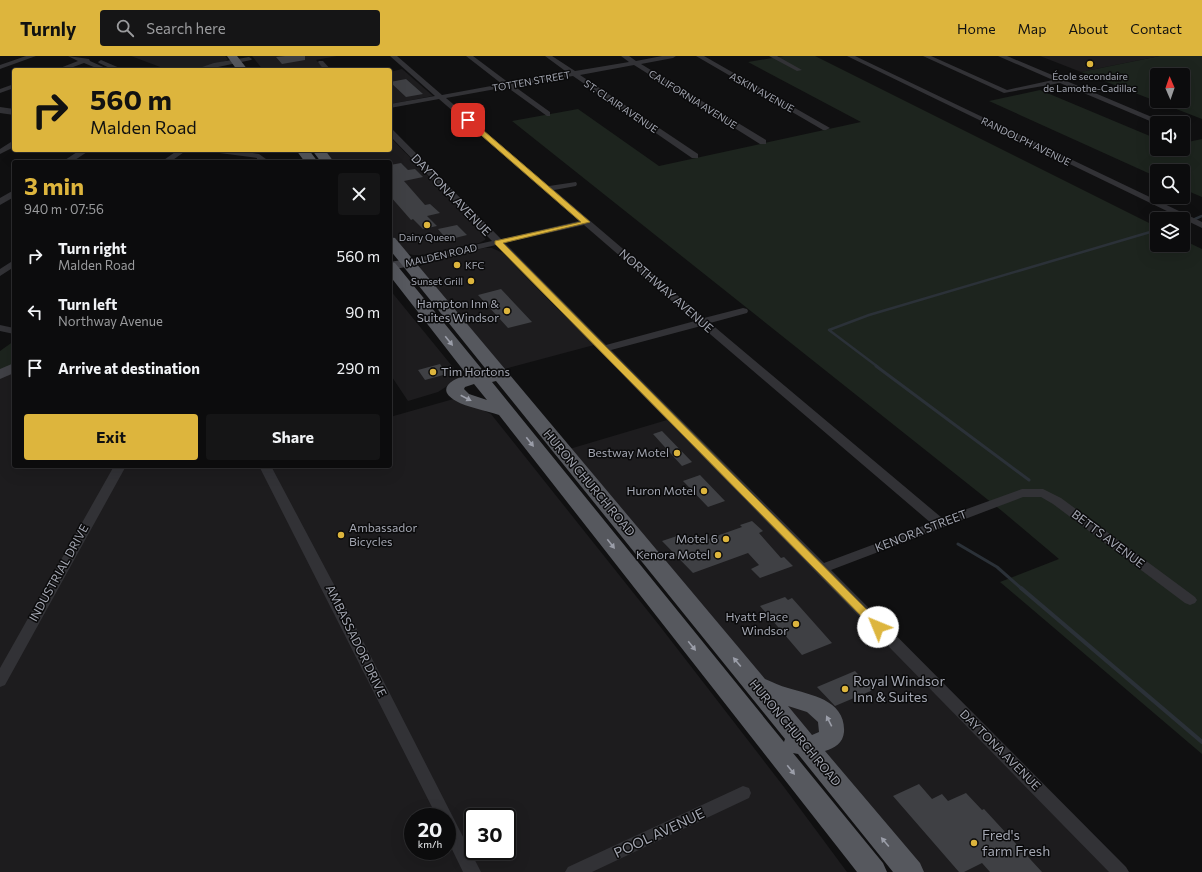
<!DOCTYPE html>
<html lang="en">
<head>
<meta charset="utf-8">
<style>
  body { margin:0; font-family:Commissioner,sans-serif; background:#151516; color:#f1f3f6; height:100vh; display:flex; flex-direction:column; font-size:15px; white-space:nowrap }
  * { box-sizing:border-box; margin:0 }
  p { font-size:13px; color:#9a9b9d }
  .icon { flex:none; width:22px; height:22px; fill:none; stroke:currentColor; stroke-width:2; stroke-linecap:round; stroke-linejoin:round }
  .map { position:relative; flex:1; overflow:hidden }
  .drawer { position:absolute; left:12px; top:104px; width:380px; height:308px; display:flex; flex-direction:column; background:#0c0c0d; border-radius:4px; box-shadow:0 4px 16px #0002,0 0 0 1px #2c2c2e }
  .drawer>* { flex:none }
  .top-card { position:absolute; left:12px; top:12px; width:380px; height:84px; border-radius:4px; box-shadow:0 4px 16px #0002,0 0 0 1px #2c2c2e; background:#ddb53d; color:#111; overflow:hidden }
  .needle { width:26px; rotate:358deg }
  .controls { position:absolute; left:1150px; top:12px; display:grid; gap:8px }
  .controls a { display:grid; place-items:center; width:40px; height:40px; border-radius:4px; background:#0c0c0d; box-shadow:0 4px 16px #0002,0 0 0 1px #2c2c2e; font-size:20px }
  .speed { position:absolute; left:404px; top:752px; display:flex; gap:8px; font-size:20px; font-weight:700; text-align:center }
  .speed>* { display:grid; place-content:center; width:52px; height:52px; border-radius:50%; background:#0c0c0d; box-shadow:0 4px 16px #0002,0 0 0 1px #2c2c2e; line-height:1 }
  .speed small { font-size:10px; font-weight:400 }
  .speed .limit { border:2px solid #111; border-radius:6px; background:#fff; color:#111 }
  .pin { position:absolute; display:grid; place-items:center; width:34px; height:34px; color:#fff; margin:-17px; border-radius:8px; box-shadow:0 2px 6px #0006 }
  .me { position:absolute; width:44px; margin:-22px; rotate:315deg; stroke-linejoin:round; filter:drop-shadow(0 0 3px #0008) }
  .turn { display:flex; align-items:center; gap:14px; height:84px; padding:0 12px; font-size:18px }
  .turn .icon { width:52px; height:52px; stroke-width:2.5 }
  .turn b { display:block; font-size:28px; line-height:34px }
  .round { display:grid; place-items:center; flex:none; width:42px; height:42px; border-radius:4px; background:#151516 }
  .overview { display:flex; align-items:center; justify-content:space-between; height:68px; padding:0 12px }
  h1 { font-size:24px; font-weight:700; line-height:30px; color:#ddb53d }
  .action { display:flex; gap:8px; margin-top:auto; padding:8px 12px }
  .action a { flex:1; height:46px; border-radius:4px; background:#ddb53d; color:#111; font-size:16px; font-weight:700; line-height:46px; text-align:center }
  .action a+a { background:#151516; color:#f1f3f6 }
  ul { padding:0; list-style:none }
  li { display:flex; align-items:center; gap:12px; height:56px; padding:0 12px }
  li div { flex:1 }
  li b { display:block; font-size:15px }
  li em { font-style:normal }
  header { display:flex; align-items:center; gap:24px; box-sizing:border-box; height:56px; padding:0 20px; background:#ddb53d; color:#111 }
  header strong { font-size:19px }
  nav { display:flex; gap:22px; margin-inline-start:auto; font-size:14px }
  .search { width:280px; height:36px; background:#151516; display:flex; align-items:center; gap:10px; box-sizing:border-box; padding:0 14px; border-radius:4px; color:#9a9b9d; font-size:15px }
  .map>svg:first-child { display:block }
</style>
</head>
<body>
<header>
<strong>Turnly</strong>
<div class="search"><svg class="icon" aria-label="search" viewBox="0 0 24 24"><circle cx="10" cy="10" r="6"/><path d="M15 15l6 6"/></svg>Search here</div>
<nav><a>Home</a><a>Map</a><a>About</a><a>Contact</a></nav>
</header>
<div class="map">
<svg width="1202" height="816" viewBox="0 0 1202 816">
  <rect width="100%" height="100%" fill="#101011"/>
  <!-- built -->
  <path fill="#1d1c1e" fill-rule="evenodd" d="M131,0H225L228,3L226,5L191,14H168Z
    M252,0H337L316,4L326,14H263Z
    M1040,0H1160L1081,16Z
    M402,13L433,40L390,48V16Z
    M390,81L486,179L485,184L479,187L422,199H413L406,197L390,177V106H333L323,94H390Z
    M484,192H492L503,197L520,215L594,289L501,314L420,216V210L428,205Z
    M390,234L461,321L438,336L408,345L390,318Z
    M14,311V410H390V361L457,342L491,358L659,569L784,731L847,816H0V320ZM413,761H447V795H413ZM473,761H507V795H473Z
    M667,364L996,700L1111,816H920L566,394Z"/>
  <!-- green -->
  <path fill="#1d241e" fill-rule="evenodd" d="M784,0H815L1157,171V189H1183V184L1202,193V698L1000,526L1059,503L1002,455L512,65L578,53L659,110L861,66L748,6Z
    M1160,0H1202V63L1081,16ZM1157,19H1183V45H1157Z
    M1040,34L1157,83V93H1183V87L1202,83V141L1183,133V115H1157V121L989,45Z
    M14,285V311L0,320V295Z"/>
  <g fill="none" stroke-linecap="round" stroke-linejoin="round">
    <!-- stream-far2 -->
    <path stroke="#2b3138" stroke-width="2.5" d="M1195,163L1202,160
      M1183,166L1188,165
      M878,311L829,274L869,259L1157,174"/>
    <!-- stream-far1 -->
    <path stroke="#2b3138" stroke-width="3" d="M876,310L1029,424
      M958,488L997,511L1022,533"/>
    <!-- stream -->
    <path stroke="#2b3138" stroke-width="4" d="M1021,532L1202,686"/>
  </g>
  <!-- building -->
  <path fill="#3f4044" d="M285,0H305V4L282,8L276,1Z
    M406,23L423,38L406,41L390,26Z
    M401,107L408,114L415,113L423,121L404,125L425,149L430,148L440,157L427,160L437,170L423,173L413,163L411,164L390,140V109Z
    M457,169L467,179L447,184L438,173Z
    M501,233L532,266L508,272L478,239Z
    M440,308L447,318L425,324L418,314Z
    M662,375L692,406L682,410L653,378Z
    M700,419L725,445L708,451L683,425Z
    M752,465L763,475L759,477L781,502L784,501L793,510L760,522L751,513L759,509L748,497L693,517L662,485L677,480L684,488L689,487L691,489L742,471L740,469Z
    M785,541L788,544L792,542L832,587L802,599L760,550Z
    M855,615L873,634L835,650L817,631Z
    M919,728L932,743L942,738L948,745L966,737L982,754L984,753L1042,816H990L982,807L964,816H959L893,740Z"/>
  <g fill="none" stroke-linecap="round" stroke-linejoin="round">
    <!-- minor -->
    <path fill="#323236" fill-rule="evenodd" d="M26,0H36L0,13V9Z
      M68,0L89,3L90,5L110,14H101L84,7L65,14H55L78,5Z
      M390,0H397L442,39L502,28L466,0H473L509,27L568,17L545,0H552L575,15L629,6L621,0H629L636,5L662,0H676L673,2L641,8L766,84V88H760L634,9L580,19L698,98V102H692L573,20L514,30L550,56V60H547L507,31L446,42L549,130L576,126L577,128L576,130L554,134L704,262L743,252L747,253L748,255L747,257L710,267L942,462L1022,433H1043L1061,442L1195,541L1197,544L1195,547L1190,549L1185,547L1053,448L1041,441H1023L831,514L1126,811L1129,816H1109L496,189L407,210L404,209L402,207L404,205L492,185L390,80V74H393L501,183L579,165L439,43L390,52V48L435,40ZM584,169L695,265L606,289L505,187ZM701,270L703,272L931,467L824,507L611,294Z
      M696,0H704L830,72L826,74H823Z
      M769,0H777L802,14L797,15Z
      M847,0H855L1202,166V172Z
      M923,0H931L1007,34L1053,24L998,0H1007L1166,67L1157,68L1060,27L1004,37Z
      M249,1L252,3L251,4L204,14H193L214,7Z
      M101,4L122,13L123,14H114L99,7L98,6Z
      M319,5H323L331,14H324L318,6Z
      M14,28V32L0,37V33Z
      M11,86H14V91L0,98V93Z
      M80,94H90L72,106H62Z
      M178,94H187L170,106H161Z
      M208,94H230L259,98L266,103L265,106H257V102L212,96Z
      M14,134V141L0,149V142Z
      M14,204V211L0,220V213Z
      M0,269L14,272V278L0,275Z
      M114,410H126L5,629L0,631V612Z
      M259,410H271L340,540L481,816H463L447,783V761H437Z
      M743,730L749,732L751,737L749,742L592,816H565L568,811Z"/>
    <!-- tertiary -->
    <path fill="#323236" fill-rule="evenodd" d="M0,51L14,53V59L0,57Z"/>
    <!-- secondary -->
    <path fill="#404146" fill-rule="evenodd" d="M407,203L411,204L413,207L411,210L390,214V206Z
      M14,307V317L0,323V313Z"/>
    <!-- trunk -->
    <path fill="#56585e" fill-rule="evenodd" d="M227,0H237L248,14H237Z
      M296,94H309L318,106H305Z
      M312,94H325L334,106H321Z
      M390,181L395,182L765,623C773,626 780,630 788,632C811,639 846,644 844,676C843,687 835,692 825,695L920,807L924,816H893L798,698L793,697L883,807L887,816H857L499,359C488,355 466,351 456,345C435,333 452,323 467,319L390,220V206L395,207L485,317H489L390,194ZM496,325L785,683L784,686L492,326ZM474,328L487,344L469,338L464,333L465,331ZM788,650L807,656L818,666L819,676L812,679Z"/>
  </g>
  <!-- one-way arrows -->
  <defs><path id="oneway-solid" d="M-6-.8H1V-3.2L6.5 0L1 3.2V.8H-6Z"/></defs>
  <g fill="#9b9ea9">
    <use href="#oneway-solid" transform="translate(449 285) rotate(51)"/>
    <use href="#oneway-solid" transform="translate(466 342) rotate(27)"/>
    <use href="#oneway-solid" transform="translate(530 386) rotate(52)"/>
    <use href="#oneway-solid" transform="translate(611 488) rotate(52)"/>
    <use href="#oneway-solid" transform="translate(692 590) rotate(51)"/>
    <use href="#oneway-solid" transform="translate(737 606) rotate(-130)"/>
    <use href="#oneway-solid" transform="translate(829 665) rotate(-117)"/>
    <use href="#oneway-solid" transform="translate(791 714) rotate(51)"/>
    <use href="#oneway-solid" transform="translate(885 786) rotate(-130)"/>
  </g>
  <!-- route -->
  <path fill="#ddb53d" stroke="#907628" d="M466,63H470L590,166L503,187L881,568L883,571L881,573H874L495,188V185L581,166L466,66Z"/>
  <!-- markers -->
  <g fill="#ddb53d" stroke="#0b0b0c" stroke-width="1.5">
    <circle cx="1090" cy="8" r="4"/>
    <circle cx="427" cy="169" r="4"/>
    <circle cx="457" cy="209" r="4"/>
    <circle cx="471" cy="225" r="4"/>
    <circle cx="507" cy="255" r="4"/>
    <circle cx="433" cy="316" r="4"/>
    <circle cx="677" cy="397" r="4"/>
    <circle cx="704" cy="435" r="4"/>
    <circle cx="341" cy="479" r="4"/>
    <circle cx="726" cy="483" r="4"/>
    <circle cx="718" cy="499" r="4"/>
    <circle cx="796" cy="568" r="4"/>
    <circle cx="845" cy="633" r="4"/>
    <circle cx="974" cy="787" r="4"/>
  </g>
  <g text-anchor="middle" stroke-width="3" stroke-linejoin="round" paint-order="stroke">
    <!-- far-poi labels -->
    <g font-size="10" fill="#a3a6b1" stroke="#0b0b0c">
      <text x="1090" y="24">École secondaire<tspan x="1090" dy="12">de Lamothe-Cadillac</tspan></text>
      <text x="427" y="185">Dairy Queen</text>
      <text x="465" y="213" text-anchor="start">KFC</text>
      <text x="463" y="229" text-anchor="end">Sunset Grill</text>
    </g>
    <!-- far-street labels -->
    <g font-size="10" fill="#a3a6b1" stroke="#0b0b0c">
      <text transform="translate(531 25) rotate(-10)" y="4">TOTTEN STREET</text>
      <text transform="translate(762 36) rotate(29)" y="4">ASKIN AVENUE</text>
      <text transform="translate(693 43) rotate(32)" y="4">CALIFORNIA AVENUE</text>
      <text transform="translate(621 50) rotate(34)" y="4">ST. CLAIR AVENUE</text>
      <text transform="translate(1026 85) rotate(26)" y="4">RANDOLPH AVENUE</text>
      <text transform="translate(441 199) rotate(-13)" y="4">MALDEN ROAD</text>
    </g>
    <!-- street labels -->
    <g font-size="12" fill="#a3a6b1" stroke="#0b0b0c">
      <text transform="translate(451 139) rotate(46)" y="4">DAYTONA AVENUE</text>
      <text transform="translate(666 235) rotate(41)" y="4">NORTHWAY AVENUE</text>
      <text transform="translate(589 427) rotate(50)" y="4">HURON CHURCH ROAD</text>
      <text transform="translate(921 475) rotate(-21)" y="4">KENORA STREET</text>
      <text transform="translate(1108 483) rotate(37)" y="4">BETTS AVENUE</text>
      <text transform="translate(59 517) rotate(-61)" y="4">INDUSTRIAL DRIVE</text>
      <text transform="translate(356 585) rotate(64)" y="4">AMBASSADOR DRIVE</text>
      <text transform="translate(795 677) rotate(50)" y="4">HURON CHURCH ROAD</text>
      <text transform="translate(1000 694) rotate(45)" y="4">DAYTONA AVENUE</text>
    </g>
    <!-- poi labels -->
    <g font-size="12" fill="#a3a6b1" stroke="#0b0b0c" text-anchor="end">
      <text x="499" y="252">Hampton Inn &amp;<tspan x="499" dy="14">Suites Windsor</tspan></text>
      <text x="441" y="320" text-anchor="start">Tim Hortons</text>
      <text x="669" y="401">Bestway Motel</text>
      <text x="696" y="439">Huron Motel</text>
      <text x="349" y="476" text-anchor="start">Ambassador<tspan x="349" dy="14">Bicycles</tspan></text>
      <text x="718" y="487">Motel 6</text>
      <text x="710" y="503">Kenora Motel</text>
      <text x="788" y="565">Hyatt Place<tspan x="788" dy="14">Windsor</tspan></text>
    </g>
    <!-- near-poi labels -->
    <g font-size="14" fill="#a3a6b1" stroke="#0b0b0c" text-anchor="start">
      <text x="853" y="630">Royal Windsor<tspan x="853" dy="16">Inn &amp; Suites</tspan></text>
      <text x="982" y="784">Fred's<tspan x="982" dy="16">farm Fresh</tspan></text>
    </g>
    <!-- near-street labels -->
    <g font-size="14" fill="#a3a6b1" stroke="#0b0b0c">
      <text transform="translate(659 777) rotate(-25)" y="5">POOL AVENUE</text>
    </g>
  </g>
</svg>
<div class="controls">
<a><svg class="needle" viewBox="-14 -14 28 28"><path d="M0-13l5 13h-10z" fill="#e53935"/><path d="M0 13l5-13h-10z" fill="#9a9b9d"/></svg></a>
<a><svg class="icon" aria-label="sound" viewBox="0 0 24 24"><path d="M4 9h4l5-4v14l-5-4H4zM17 9q2 3 0 6"/></svg></a>
<a><svg class="icon" aria-label="search" viewBox="0 0 24 24"><circle cx="10" cy="10" r="6"/><path d="M15 15l6 6"/></svg></a>
<a><svg class="icon" aria-label="layers" viewBox="0 0 24 24"><path d="M12 4l9 5-9 5-9-5zM3 14l9 5 9-5"/></svg></a>
</div>
<div class="speed"><div>20<small>km/h</small></div><div class="limit">30</div></div>
<div class="pin" style="left:468px;top:64px;background:#d93025"><svg class="icon" aria-label="arrive" viewBox="0 0 24 24"><path d="M6 21V4h12l-3 4 3 4H6"/></svg></div>
<svg class="me" style="left:878px;top:571px" viewBox="-20 -20 40 40"><circle r="19" fill="#fff"/><path d="M0-13L10 11 0 6-10 11z" fill="#ddb53d"/></svg>
<div class="top-card">
<div class="turn"><svg class="icon" aria-label="right" viewBox="0 0 24 24"><path d="M7 20v-9h11M14 6l5 5-5 5"/></svg><div><b>560 m</b>Malden Road</div></div>
</div>
<section class="drawer">
<div class="overview"><div><h1>3 min</h1><p>940 m · 07:56</p></div><a class="round"><svg class="icon" aria-label="close" viewBox="0 0 24 24"><path d="M6 6l12 12M18 6L6 18"/></svg></a></div>
<ul>
<li><svg class="icon" aria-label="right" viewBox="0 0 24 24"><path d="M7 20v-9h11M14 6l5 5-5 5"/></svg><div><b>Turn right</b><p>Malden Road</p></div><em>560 m</em></li>
<li><svg class="icon" aria-label="left" viewBox="0 0 24 24"><path d="M17 20v-9H6M10 6l-5 5 5 5"/></svg><div><b>Turn left</b><p>Northway Avenue</p></div><em>90 m</em></li>
<li><svg class="icon" aria-label="arrive" viewBox="0 0 24 24"><path d="M6 21V4h12l-3 4 3 4H6"/></svg><div><b>Arrive at destination</b></div><em>290 m</em></li>
</ul>
<div class="action"><a>Exit</a><a>Share</a></div>
</section>
</div>
</body>
</html>
